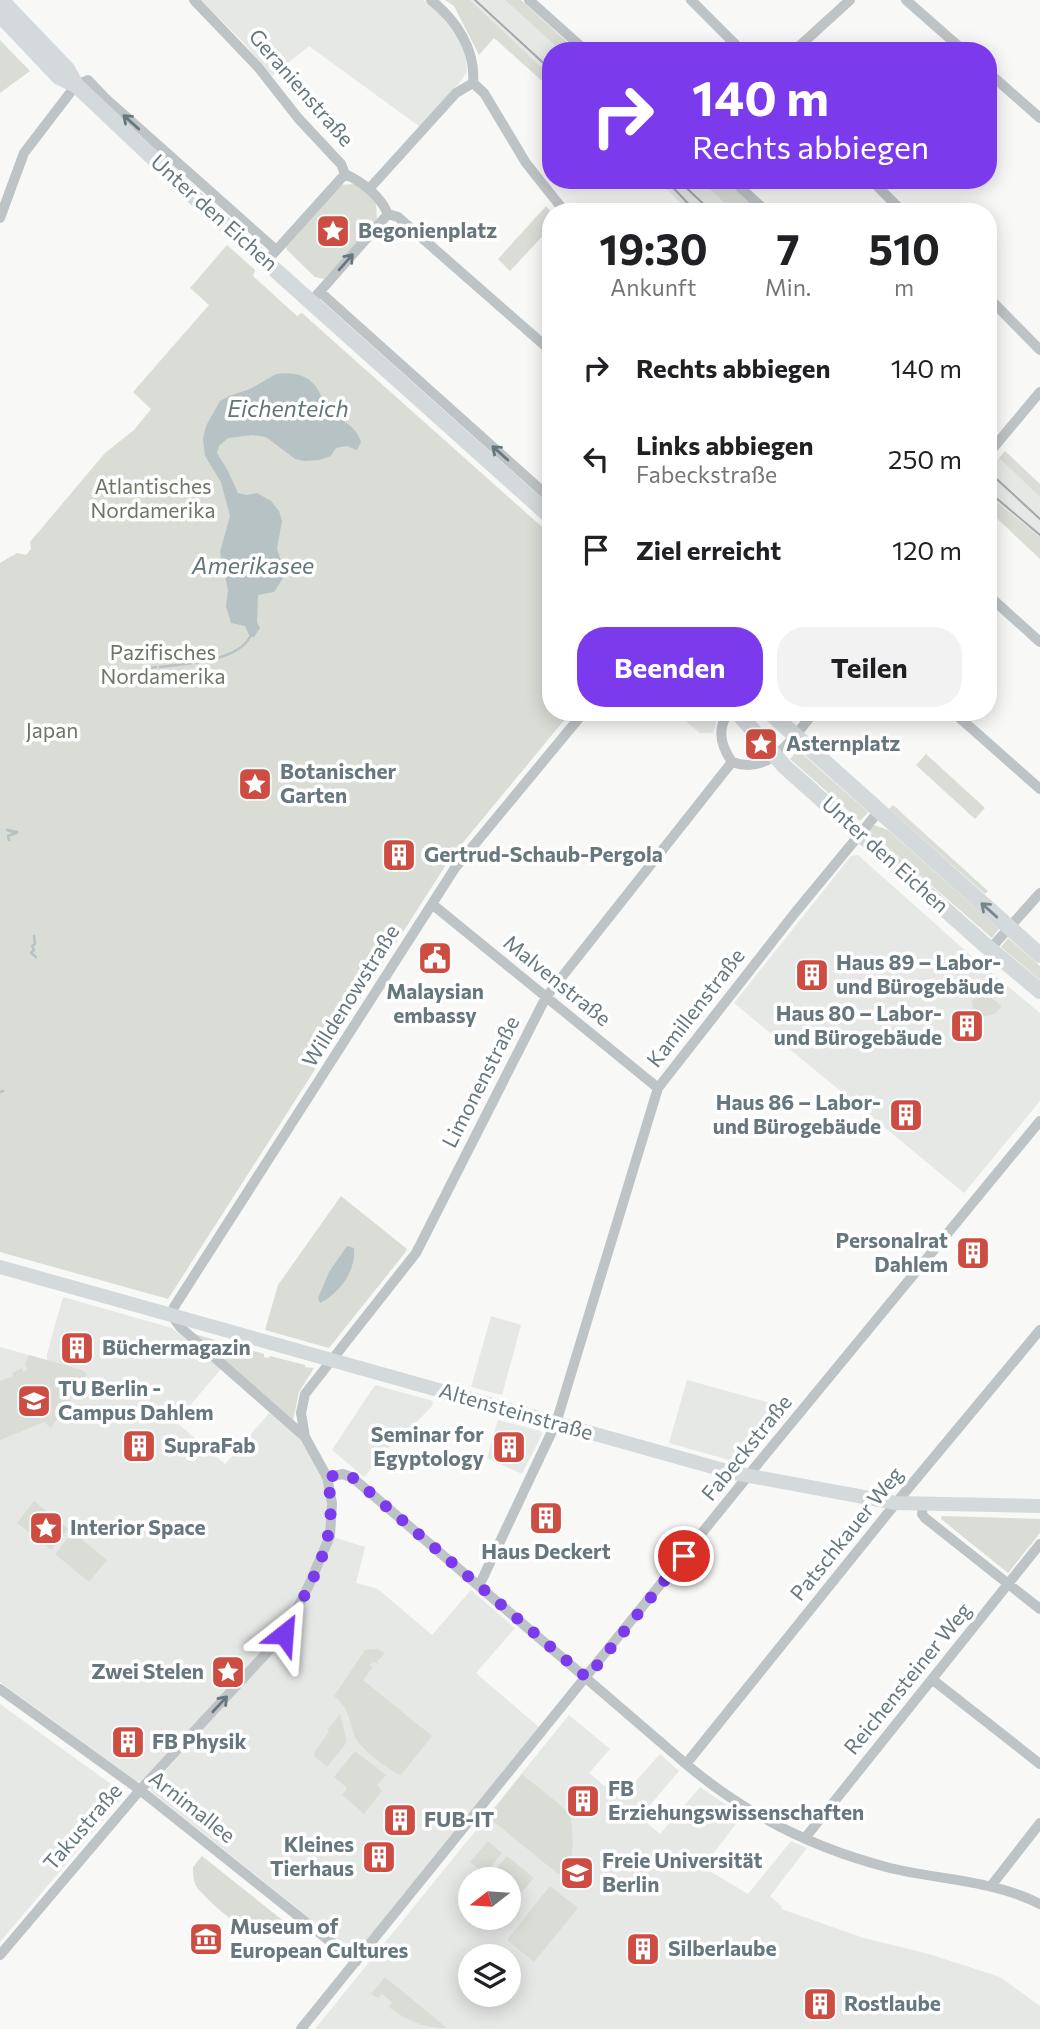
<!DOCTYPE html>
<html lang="de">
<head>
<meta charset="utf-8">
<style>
  body { margin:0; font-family:Commissioner,sans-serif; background:#f2f2f2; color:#202124; height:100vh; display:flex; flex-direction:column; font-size:26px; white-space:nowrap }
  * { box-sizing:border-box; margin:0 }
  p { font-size:23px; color:#757577 }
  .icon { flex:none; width:38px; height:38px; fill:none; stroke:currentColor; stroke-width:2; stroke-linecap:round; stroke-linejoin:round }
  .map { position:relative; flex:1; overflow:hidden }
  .side { position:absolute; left:542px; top:203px; width:455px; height:518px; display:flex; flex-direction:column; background:#fff; border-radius:28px; box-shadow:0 4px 18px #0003 }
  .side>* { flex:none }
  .banner { position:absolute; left:542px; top:42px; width:455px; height:147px; border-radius:28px; box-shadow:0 4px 18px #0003; background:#7c3aed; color:#fff; overflow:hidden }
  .needle { width:46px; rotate:253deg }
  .fabs { position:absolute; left:458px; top:1867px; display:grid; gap:14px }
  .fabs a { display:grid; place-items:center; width:63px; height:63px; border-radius:50%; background:#fff; box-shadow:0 4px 18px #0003; font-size:35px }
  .pin { position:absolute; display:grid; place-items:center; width:60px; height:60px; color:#fff; margin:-30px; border:4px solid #fff; border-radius:50%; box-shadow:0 2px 7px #0007 }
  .me { position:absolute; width:77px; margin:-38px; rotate:28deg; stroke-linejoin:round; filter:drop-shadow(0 0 5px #0008) }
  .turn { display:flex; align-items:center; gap:24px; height:147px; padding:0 35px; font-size:32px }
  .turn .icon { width:91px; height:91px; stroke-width:2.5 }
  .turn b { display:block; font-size:49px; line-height:60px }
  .eta { display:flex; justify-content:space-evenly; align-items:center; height:119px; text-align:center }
  .eta b { font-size:42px; font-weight:700; line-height:49px }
  .cta { display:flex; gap:14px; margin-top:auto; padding:14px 35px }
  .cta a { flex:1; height:80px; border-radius:28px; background:#7c3aed; color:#fff; font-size:28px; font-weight:700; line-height:80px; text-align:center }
  .cta a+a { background:#f2f2f2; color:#202124 }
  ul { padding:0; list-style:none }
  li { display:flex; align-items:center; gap:21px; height:91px; padding:0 35px }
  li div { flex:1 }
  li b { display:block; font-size:26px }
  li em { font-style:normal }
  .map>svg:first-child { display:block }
</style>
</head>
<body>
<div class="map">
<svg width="1040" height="2029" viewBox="0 0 1040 2029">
  <rect width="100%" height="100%" fill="#f8f8f6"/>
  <!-- built -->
  <path fill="#e6e8e6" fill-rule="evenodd" d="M201,0H424L435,8L458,38L465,50L467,71L462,80L420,127L309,46L272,76L242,41Z
    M470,0H505L561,51H551V76Z
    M658,180H700L734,212H689Z
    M999,458L1040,497V537L989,496V470Z
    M675,712H716L718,715L713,733H700Z
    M858,855L968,953L1040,1013V1101L964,1193L734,1003L851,856Z
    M63,1297L172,1328L221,1369L176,1422L225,1464L270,1412L302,1441L323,1479L328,1498L327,1525L323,1544L316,1562L276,1637L141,1782L136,1781L0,1682V1347L47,1360V1354Z
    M491,1316L521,1325L502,1395L471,1387Z
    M687,1380L788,1408L743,1464L669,1443Z
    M375,1385L433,1401L432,1406L394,1446L392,1444L364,1477L332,1450Z
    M498,1420L540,1431L542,1434L522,1474L487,1458Z
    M333,1537L365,1547L356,1583L378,1589L432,1635L471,1590L515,1628L476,1673L540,1728L358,1954H354L152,1792L150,1788L286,1637L327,1557Z
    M0,1704L125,1794L0,1942Z
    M569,1715L610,1749L589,1773L620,1799L660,1754L679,1771L640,1817L660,1834L700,1787L742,1816L703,1867L748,1894L791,1841L807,1848L770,1896L782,1907L781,1909L864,1938L929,1954L1000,1977L1040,2006V2029H315ZM471,1880H509V1918H471ZM471,1956H509V1995H471Z"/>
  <!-- green -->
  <path fill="#d9ddd6" d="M445,0H470L551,76V89L494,38L479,55L454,6Z
    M505,0H521L577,51H561Z
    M0,40L30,71L0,93Z
    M700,180H724L760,212H734Z
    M356,184L376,202L377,221L324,279L315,277L287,250L286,242L337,185Z
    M546,206L551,212V227L510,271L498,259Z
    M227,245L255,270L253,276L297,316L302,313L551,535V712H571L451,857L168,1299L0,1252V563L17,553L26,555L31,549L30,542L105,453L134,430L151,409L133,392L209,305L190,288Z
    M1005,451L1040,484V497L999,458Z
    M989,496L1040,537V559L989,511Z
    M798,750L868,812L860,821L790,759Z
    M926,754L985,808L975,819L916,765Z
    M893,805L988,891L985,894L889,809Z
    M874,825L888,830L999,929L992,938L876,837L869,830Z
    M1008,938L1040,966V980L1001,947Z
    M980,989L1002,1006L995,1014L982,1017L973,1009L972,1001Z
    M341,1196L407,1249L404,1254L329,1348L265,1330L278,1285Z
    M191,1333L264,1354V1357L269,1358L270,1356L305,1365V1367L314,1368L299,1392L293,1421L211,1350L212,1348L209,1345L207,1347Z
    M29,1355L82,1370L87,1374L51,1428L44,1422L0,1440V1381L13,1376L12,1373L22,1368L23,1372L27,1370L25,1364Z
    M34,1501L68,1529L51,1550L17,1523Z
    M942,1516L1040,1519V1533L1008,1573L941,1519Z
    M73,1532L107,1560L89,1582L55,1554Z
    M378,1649L385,1653L377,1662L380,1665L373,1662L370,1665L373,1667L363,1680L432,1736L401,1775C389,1771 358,1747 354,1735C348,1717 350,1710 334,1696L365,1650Z
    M340,1714L347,1742L327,1767L314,1756L315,1751L329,1732L327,1730Z
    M355,1751L386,1775L377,1785L382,1791L364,1814L342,1795L347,1788L334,1777Z
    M522,1774C530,1781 564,1807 569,1814C574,1823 574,1861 568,1869C565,1873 562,1873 558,1874L488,1817Z
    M488,1841L502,1853L485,1874L470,1862Z
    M202,1856L286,1923C278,1931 267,1936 255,1933C241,1930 202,1897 195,1884C193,1879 193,1873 193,1867Z
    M507,1856L534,1878L521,1893L509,1883V1880L505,1879L494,1871Z
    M550,1886L578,1908L534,1962L507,1940Z
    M385,1977L447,2028C426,2029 405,2020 389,2007L392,2002L382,1994L378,1998L371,1994Z"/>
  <!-- water -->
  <path fill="#b6c2c4" d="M276,374C291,372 307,374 316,387C322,395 323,405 331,411C342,422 356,425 361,442L357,450L347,446L336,448L331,456L319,460L304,461L295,459L266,437L253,435L228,438L219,446L217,453L228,471L238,493L247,495L257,493L271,501L279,511L282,521L277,549L281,561L283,578L274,592L258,595L257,622L260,628L254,637H250L245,626L231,623L226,606L228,590L220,552L230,516L221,482L205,456L203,438L206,426L220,401L229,396L250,389Z
    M347,1246L354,1248C356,1271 340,1293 320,1303L318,1298L329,1272Z"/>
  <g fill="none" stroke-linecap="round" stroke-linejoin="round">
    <!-- stream -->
    <path stroke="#b6c2c4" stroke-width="2.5" d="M160,667C187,663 236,662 250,637
      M147,669L156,667
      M136,673L144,670
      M126,677L131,675
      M9,840L8,836L16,833L7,830L17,832
      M34,936L35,944L32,946L34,950L31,953L36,957
      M0,1092L3,1091"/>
    <!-- street -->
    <path stroke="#bec3c5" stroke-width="10" d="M194,0L258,67L298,118L341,164L345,174
      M431,0C456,20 476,50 473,83
      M529,0L586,51
      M691,0L742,51
      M906,0L964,51
      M794,51L850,0
      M989,73L1040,118
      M473,83L484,93L526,163L565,212
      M345,174C363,182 380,196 388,214
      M732,180L767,212
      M871,180L903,212
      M369,189L456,93L473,83
      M388,214L398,217L551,351
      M0,218L24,153L76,85L88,80L105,98L276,250
      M273,254L345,174
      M320,292L551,499
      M316,296L388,214
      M989,298L1040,350
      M989,453L1040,392
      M989,596L1040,642
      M729,712C716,729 721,746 732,762C770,776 793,738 814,712
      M953,712L1040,789
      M432,904L658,1088
      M990,949L1040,893
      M305,1437L301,1413L305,1394L416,1253L546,997L732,762
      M327,1477L343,1474L353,1478L686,1764C745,1814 815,1849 890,1868C940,1880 993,1880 1040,1904
      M923,1504L922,1514L925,1518L1040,1609
      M479,1586L556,1423L658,1088L794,914L879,811
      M933,1680L1040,1764
      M0,1689L140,1790L356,1962
      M686,1764L896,1503L1040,1330
      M805,1838L1040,1544
      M991,1886L1040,1823
      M0,1955L140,1790L284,1634L309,1585L330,1536L332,1503L327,1477L305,1437L181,1328L172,1316L174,1307L455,868L584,712
      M301,2029L756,1466L1040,1121"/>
    <!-- secondary -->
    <path stroke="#d4d9db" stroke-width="14" d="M0,1267L734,1473L896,1503L1040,1506"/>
    <!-- primary -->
    <path stroke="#d4d9db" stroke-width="16" d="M1,0L67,69L76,85L207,209L551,517
      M0,15L59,77L76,85
      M737,712L784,766L985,945L1040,991
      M769,712L1040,955"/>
    <!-- tram -->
    <path stroke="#a0a8ab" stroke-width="2" d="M475,0L551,70
      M666,180L696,212
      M678,180L712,212
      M989,472L1040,519
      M989,492L1040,535"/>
  </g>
  <!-- one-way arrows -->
  <defs><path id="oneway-shaft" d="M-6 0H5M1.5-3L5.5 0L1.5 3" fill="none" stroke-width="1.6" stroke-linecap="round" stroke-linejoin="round" transform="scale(1.75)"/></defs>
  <g stroke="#66777d">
    <use href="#oneway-shaft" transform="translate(131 122) rotate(-138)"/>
    <use href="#oneway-shaft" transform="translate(346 262) rotate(-49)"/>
    <use href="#oneway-shaft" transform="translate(500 453) rotate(-138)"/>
    <use href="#oneway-shaft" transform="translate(220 1704) rotate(-47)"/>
  </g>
  <use stroke="#76868b" href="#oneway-shaft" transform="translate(989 910) rotate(-138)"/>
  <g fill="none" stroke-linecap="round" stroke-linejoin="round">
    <!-- route -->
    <path stroke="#7c3aed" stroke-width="12" stroke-dasharray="0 21.6" d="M284,1634C312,1580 341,1540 327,1477L344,1474L353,1478L587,1678L684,1556"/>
  </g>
  <!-- icons -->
  <defs>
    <g id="sight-square" transform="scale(1.75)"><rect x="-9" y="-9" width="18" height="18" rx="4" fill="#cd4d42" stroke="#fff"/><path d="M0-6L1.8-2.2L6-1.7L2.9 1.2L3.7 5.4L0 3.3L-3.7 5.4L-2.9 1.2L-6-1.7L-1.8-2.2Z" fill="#fff"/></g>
    <g id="building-square" transform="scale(1.75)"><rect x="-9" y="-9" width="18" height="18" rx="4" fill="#cd4d42" stroke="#fff"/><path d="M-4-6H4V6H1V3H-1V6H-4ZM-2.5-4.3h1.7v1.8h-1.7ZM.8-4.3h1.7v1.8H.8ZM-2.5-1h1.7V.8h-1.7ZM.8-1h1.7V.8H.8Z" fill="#fff"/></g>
    <g id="civic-square" transform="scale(1.75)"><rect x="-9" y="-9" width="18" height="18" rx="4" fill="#cd4d42" stroke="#fff"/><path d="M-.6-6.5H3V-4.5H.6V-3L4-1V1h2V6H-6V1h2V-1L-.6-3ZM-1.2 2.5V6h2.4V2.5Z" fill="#fff"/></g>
    <g id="university-square" transform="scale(1.75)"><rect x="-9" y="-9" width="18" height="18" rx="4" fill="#cd4d42" stroke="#fff"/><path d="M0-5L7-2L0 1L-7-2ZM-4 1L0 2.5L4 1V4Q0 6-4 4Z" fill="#fff"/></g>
    <g id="museum-square" transform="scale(1.75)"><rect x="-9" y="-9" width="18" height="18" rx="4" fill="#cd4d42" stroke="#fff"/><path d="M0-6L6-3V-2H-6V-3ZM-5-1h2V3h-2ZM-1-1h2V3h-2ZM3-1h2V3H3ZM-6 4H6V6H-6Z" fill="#fff"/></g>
  </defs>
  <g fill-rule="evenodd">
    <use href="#sight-square" x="333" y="231"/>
    <use href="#sight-square" x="761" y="744"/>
    <use href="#sight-square" x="255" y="784"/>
    <use href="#building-square" x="399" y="855"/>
    <use href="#civic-square" x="435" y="958"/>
    <use href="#building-square" x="812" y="975"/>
    <use href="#building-square" x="967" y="1026"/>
    <use href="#building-square" x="906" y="1115"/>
    <use href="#building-square" x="973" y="1253"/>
    <use href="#building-square" x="77" y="1348"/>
    <use href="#university-square" x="34" y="1401"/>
    <use href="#building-square" x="139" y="1446"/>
    <use href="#building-square" x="509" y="1447"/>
    <use href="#building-square" x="546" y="1518"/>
    <use href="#sight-square" x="46" y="1528"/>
    <use href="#sight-square" x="228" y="1672"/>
    <use href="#building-square" x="128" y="1742"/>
    <use href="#building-square" x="583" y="1801"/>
    <use href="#building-square" x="400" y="1820"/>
    <use href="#building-square" x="379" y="1857"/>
    <use href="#university-square" x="577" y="1873"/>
    <use href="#museum-square" x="206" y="1939"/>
    <use href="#building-square" x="643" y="1949"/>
    <use href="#building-square" x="820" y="2004"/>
  </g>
  <g text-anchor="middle" stroke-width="7" stroke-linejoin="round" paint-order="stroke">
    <!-- street labels -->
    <g font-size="21" fill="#66777d" stroke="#fff">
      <text transform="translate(301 88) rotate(49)" y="7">Geranienstraße</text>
      <text transform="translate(214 213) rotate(42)" y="7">Unter den Eichen</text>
      <text transform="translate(885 855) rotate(42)" y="7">Unter den Eichen</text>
      <text transform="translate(557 981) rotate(39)" y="7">Malvenstraße</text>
      <text transform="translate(351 996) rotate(-58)" y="7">Willdenowstraße</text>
      <text transform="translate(696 1008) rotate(-52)" y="7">Kamillenstraße</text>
      <text transform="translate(481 1082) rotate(-63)" y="7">Limonenstraße</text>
      <text transform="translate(516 1412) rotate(16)" y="7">Altensteinstraße</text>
      <text transform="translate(747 1448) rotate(-51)" y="7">Fabeckstraße</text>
      <text transform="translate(847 1534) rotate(-51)" y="7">Patschkauer Weg</text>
      <text transform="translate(908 1679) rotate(-51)" y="7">Reichensteiner Weg</text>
      <text transform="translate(192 1807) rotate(38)" y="7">Arnimallee</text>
      <text transform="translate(83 1827) rotate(-49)" y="7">Takustraße</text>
    </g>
    <!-- poi labels -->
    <g font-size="21" font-weight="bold" fill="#66777d" stroke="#fff" text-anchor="start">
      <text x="358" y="238">Begonienplatz</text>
      <text x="786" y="751">Asternplatz</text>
      <text x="280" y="779">Botanischer<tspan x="280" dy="24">Garten</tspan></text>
      <text x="424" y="862">Gertrud-Schaub-Pergola</text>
      <text x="836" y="970">Haus 89 – Labor-<tspan x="836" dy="24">und Bürogebäude</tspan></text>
      <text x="435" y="999" text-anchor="middle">Malaysian<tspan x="435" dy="24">embassy</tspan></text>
      <text x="942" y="1021" text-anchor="end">Haus 80 – Labor-<tspan x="942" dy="24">und Bürogebäude</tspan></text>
      <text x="881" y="1110" text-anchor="end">Haus 86 – Labor-<tspan x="881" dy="24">und Bürogebäude</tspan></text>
      <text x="948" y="1248" text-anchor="end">Personalrat<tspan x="948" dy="24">Dahlem</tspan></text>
      <text x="102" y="1355">Büchermagazin</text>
      <text x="58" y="1396">TU Berlin -<tspan x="58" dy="24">Campus Dahlem</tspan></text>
      <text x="484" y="1442" text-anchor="end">Seminar for<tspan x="484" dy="24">Egyptology</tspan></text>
      <text x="164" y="1453">SupraFab</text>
      <text x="70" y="1535">Interior Space</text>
      <text x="546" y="1559" text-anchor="middle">Haus Deckert</text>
      <text x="204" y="1679" text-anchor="end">Zwei Stelen</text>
      <text x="152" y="1749">FB Physik</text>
      <text x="608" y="1796">FB<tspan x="608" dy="24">Erziehungswissenschaften</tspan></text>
      <text x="424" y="1827">FUB-IT</text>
      <text x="354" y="1852" text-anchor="end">Kleines<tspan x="354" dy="24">Tierhaus</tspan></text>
      <text x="602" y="1868">Freie Universität<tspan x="602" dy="24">Berlin</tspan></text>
      <text x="230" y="1934">Museum of<tspan x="230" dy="24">European Cultures</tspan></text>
      <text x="668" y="1956">Silberlaube</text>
      <text x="844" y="2011">Rostlaube</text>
    </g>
    <!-- park labels -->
    <g font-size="21" fill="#6b7665" stroke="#fff">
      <text x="153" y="494">Atlantisches<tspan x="153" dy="24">Nordamerika</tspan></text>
      <text x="163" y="660">Pazifisches<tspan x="163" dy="24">Nordamerika</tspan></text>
      <text x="52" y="738">Japan</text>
    </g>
    <!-- water labels -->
    <g font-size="23" font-style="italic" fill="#627578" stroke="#fff">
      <text x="288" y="417">Eichenteich</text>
      <text x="253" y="574">Amerikasee</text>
    </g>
  </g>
</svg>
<div class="fabs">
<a><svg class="needle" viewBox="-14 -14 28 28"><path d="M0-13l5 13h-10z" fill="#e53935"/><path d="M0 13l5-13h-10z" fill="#757577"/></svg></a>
<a><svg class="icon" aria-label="layers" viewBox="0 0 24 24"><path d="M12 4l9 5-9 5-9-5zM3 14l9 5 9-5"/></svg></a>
</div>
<div class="pin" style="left:684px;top:1556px;background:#d93025"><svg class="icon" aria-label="arrive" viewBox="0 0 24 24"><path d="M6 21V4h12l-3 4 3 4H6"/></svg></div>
<svg class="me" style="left:284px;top:1634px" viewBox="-20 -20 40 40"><path d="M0-17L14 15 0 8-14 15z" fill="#7c3aed" stroke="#fff" stroke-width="4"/></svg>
<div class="banner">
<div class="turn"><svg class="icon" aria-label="right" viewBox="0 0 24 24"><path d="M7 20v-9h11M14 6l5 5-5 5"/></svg><div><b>140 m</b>Rechts abbiegen</div></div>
</div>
<section class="side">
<div class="eta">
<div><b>19:30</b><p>Ankunft</p></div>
<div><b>7</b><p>Min.</p></div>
<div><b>510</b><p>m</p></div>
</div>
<ul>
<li><svg class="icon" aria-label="right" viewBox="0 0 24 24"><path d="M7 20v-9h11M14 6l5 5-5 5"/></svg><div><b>Rechts abbiegen</b></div><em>140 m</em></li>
<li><svg class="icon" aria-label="left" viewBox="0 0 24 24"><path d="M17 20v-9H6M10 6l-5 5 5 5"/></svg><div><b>Links abbiegen</b><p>Fabeckstraße</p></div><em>250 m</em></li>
<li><svg class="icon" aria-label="arrive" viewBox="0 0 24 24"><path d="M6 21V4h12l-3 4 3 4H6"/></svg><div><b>Ziel erreicht</b></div><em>120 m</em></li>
</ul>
<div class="cta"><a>Beenden</a><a>Teilen</a></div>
</section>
</div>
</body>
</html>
